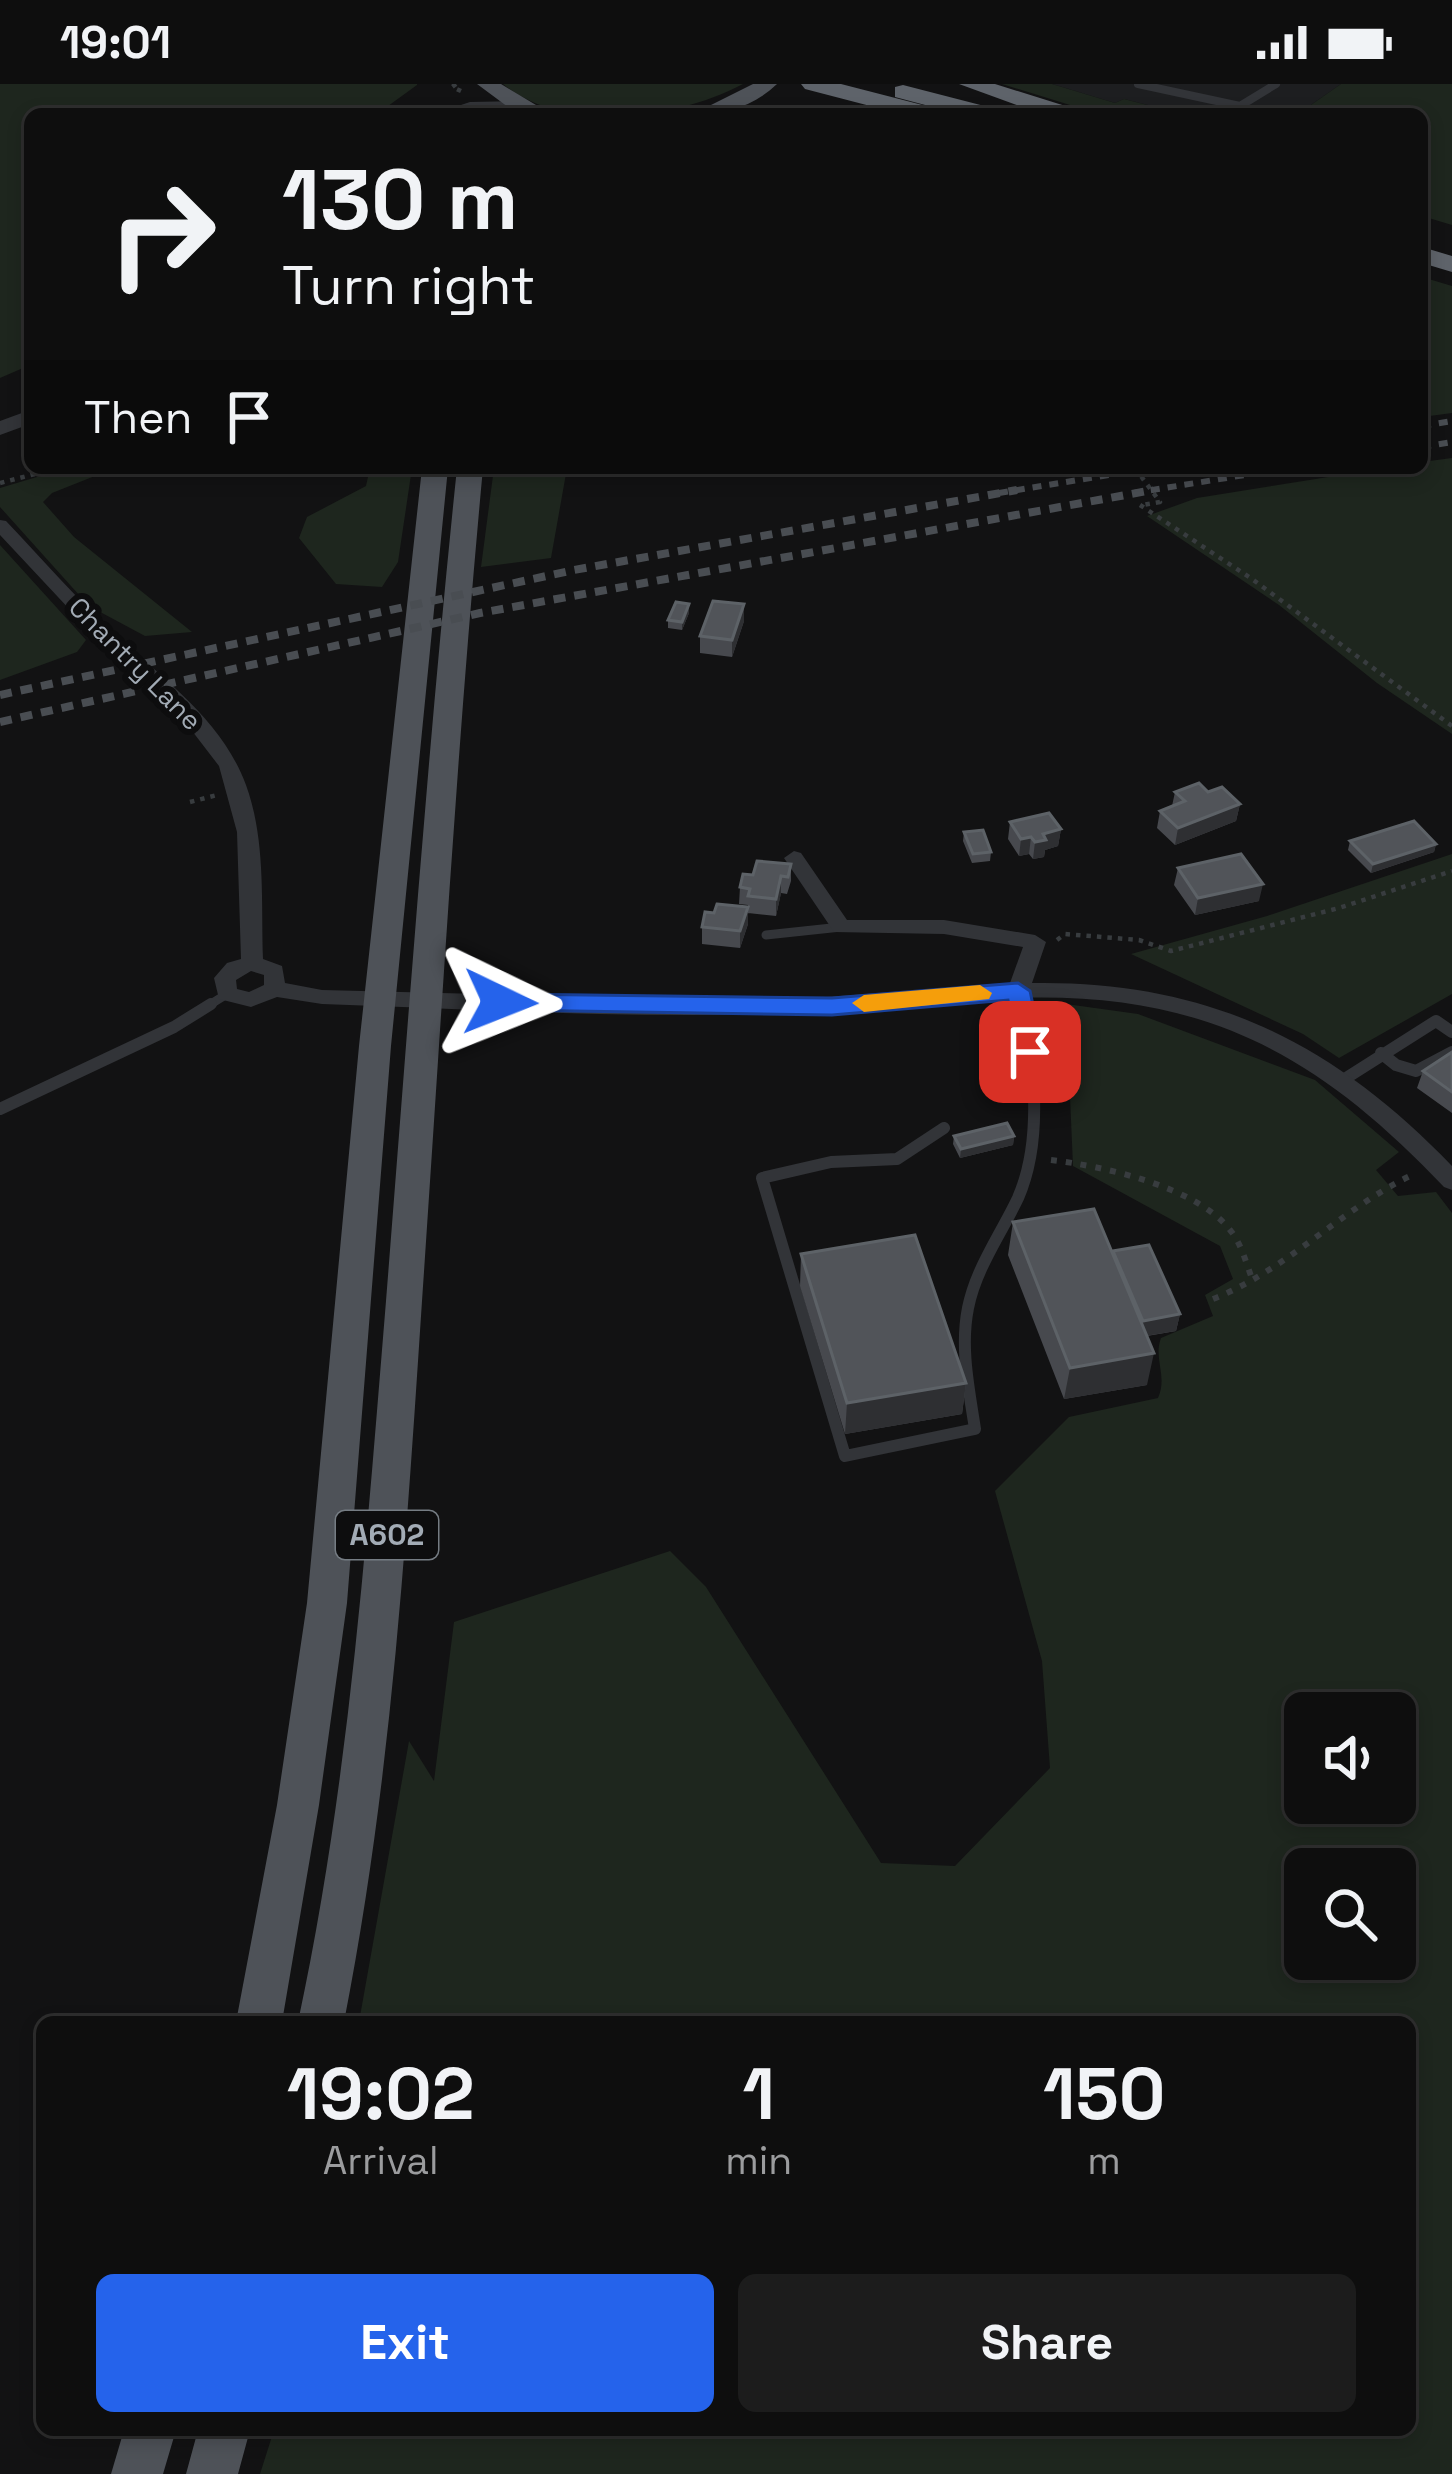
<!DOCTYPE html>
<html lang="en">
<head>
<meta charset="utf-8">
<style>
  body { margin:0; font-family:"Space Grotesk",sans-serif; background:#1c1c1c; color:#f1f3f6; height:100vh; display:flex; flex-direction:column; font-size:45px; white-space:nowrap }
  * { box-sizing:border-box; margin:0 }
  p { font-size:39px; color:#9b9c9e }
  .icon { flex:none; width:66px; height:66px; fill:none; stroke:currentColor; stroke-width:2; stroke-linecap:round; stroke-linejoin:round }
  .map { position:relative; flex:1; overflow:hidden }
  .details { position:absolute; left:36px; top:1932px; width:1380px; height:420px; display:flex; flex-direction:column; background:#0e0e0e; border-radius:18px; box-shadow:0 6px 18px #0003,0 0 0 3px #2e2e2e }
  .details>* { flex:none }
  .top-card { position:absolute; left:24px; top:24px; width:1404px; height:366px; border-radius:18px; box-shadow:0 6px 18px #0003,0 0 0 3px #2e2e2e; background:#0e0e0e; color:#f1f3f6; overflow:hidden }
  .buttons { position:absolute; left:1284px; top:1608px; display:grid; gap:24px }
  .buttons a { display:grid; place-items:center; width:132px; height:132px; border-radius:18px; background:#0e0e0e; box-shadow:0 6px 18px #0003,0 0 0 3px #2e2e2e; font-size:60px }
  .pin { position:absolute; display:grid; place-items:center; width:102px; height:102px; color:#fff; margin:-51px; border-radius:24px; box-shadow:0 6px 18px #0006 }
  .me { position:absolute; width:132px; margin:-66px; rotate:92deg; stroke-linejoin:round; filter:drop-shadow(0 0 9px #0008) }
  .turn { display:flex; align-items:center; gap:42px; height:252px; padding:0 60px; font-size:54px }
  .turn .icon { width:156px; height:156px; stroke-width:2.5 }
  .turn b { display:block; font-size:84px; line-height:102px }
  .then { display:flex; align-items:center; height:114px; padding:0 60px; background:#0003; gap:24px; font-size:45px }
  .eta { display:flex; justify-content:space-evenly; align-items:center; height:204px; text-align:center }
  .eta b { font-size:72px; font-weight:700; line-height:84px }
  .primary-button { display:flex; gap:24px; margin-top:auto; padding:24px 60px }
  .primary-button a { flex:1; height:138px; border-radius:18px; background:#2563eb; color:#fff; font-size:48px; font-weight:700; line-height:138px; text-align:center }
  .primary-button a+a { background:#1c1c1c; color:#f1f3f6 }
  .status { display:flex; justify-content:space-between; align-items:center; height:84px; padding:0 60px; background:#0e0e0e; direction:ltr }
  .status svg { height:33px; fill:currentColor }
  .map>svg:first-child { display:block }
</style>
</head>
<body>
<div class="status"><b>19:01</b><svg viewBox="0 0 49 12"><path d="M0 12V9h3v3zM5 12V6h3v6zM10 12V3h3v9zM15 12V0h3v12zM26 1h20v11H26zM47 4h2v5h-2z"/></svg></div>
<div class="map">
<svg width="1452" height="2390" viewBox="0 0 1452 2390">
  <rect width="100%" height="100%" fill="#121213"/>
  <!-- built -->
  <path fill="#1d1e20" d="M1052,0H1341L1298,30H1182L1124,15L1115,19Z"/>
  <!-- green -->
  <path fill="#1e261e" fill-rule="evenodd" d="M0,0H417V1L377,30H30V281L0,294Z
    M503,0H743C676,35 567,52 503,0Z
    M1002,0H1052L1115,19L1124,15L1182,30H1099Z
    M1341,0H1452V141L1422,132V104L1428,102L1422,99V30H1298Z
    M1422,193L1452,202V329L1422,333Z
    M1452,374V650L1377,599L1279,521L1147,432L1197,414L1385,384H1422V378Z
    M67,384H115L52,409L43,418L74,453L192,548L145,552L89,522L0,423V404Z
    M370,384H412L398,478L382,503L336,500L299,454L307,433L366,402Z
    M494,384H567L551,474L481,483Z
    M0,461L86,556L77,568L0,596Z
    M1452,770V910L1339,974L1303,950L1131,870L1267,832Z
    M1066,920L1138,930L1315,996L1399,1068L1376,1086L1398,1112L1436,1108L1452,1129V2390H260L274,2346H1410V1938H359L409,1657L434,1697L454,1538L670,1467L706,1503L881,1779L955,1782L1050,1684L1042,1577L995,1407L1069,1333L1158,1314C1168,1292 1153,1275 1161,1254L1213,1232L1205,1211L1233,1195L1220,1162L1073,1082ZM1305,1629H1395V1719H1305ZM1305,1785H1395V1875H1305Z"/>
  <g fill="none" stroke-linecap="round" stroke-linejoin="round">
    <!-- path-far1 -->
    <path stroke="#383c3f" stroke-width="4.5" stroke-dasharray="4.5 6" stroke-linecap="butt" d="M456,0L452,3L461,7
      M1135,384L1160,418L1143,421
      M0,399L58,384
      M1140,421L1252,495L1452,642
      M190,718L217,711
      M1057,856L1065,850L1139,856L1171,867L1339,824L1452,787"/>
    <!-- path -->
    <path stroke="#383c3f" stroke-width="6" stroke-dasharray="6 9" stroke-linecap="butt" d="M1051,1076C1103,1082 1197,1103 1230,1146C1242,1160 1246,1180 1253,1197
      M1213,1215C1287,1186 1341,1125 1412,1091"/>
    <!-- service-far2 -->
    <path stroke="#323438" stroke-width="8" d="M1138,0L1240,22L1276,0"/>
    <!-- service-far1 -->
    <path stroke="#323438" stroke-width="9" d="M766,851L841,843
      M1018,907L1022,923
      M206,923L227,910"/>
    <!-- service -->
    <path stroke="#323438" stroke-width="12" d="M1381,969L1396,981L1416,987L1452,968
      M1343,996L1436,937L1452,948
      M0,1025L174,943L211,920
      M944,1044L897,1075L831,1078L762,1094L845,1372L975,1345C969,1305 960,1264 968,1224C976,1184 1001,1150 1018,1114C1043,1057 1035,979 1021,920"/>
    <!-- minor -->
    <path fill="#323438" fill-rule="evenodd" d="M0,436L6,437C42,475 77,515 115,550C164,596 222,636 246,701C266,756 261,818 263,875L282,882L285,899L322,906L711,916L801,915L1010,899L1023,863L944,850L834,848L784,774L794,767L801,769L847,836H944L1035,851L1046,858L1032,899C1207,896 1333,958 1452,1082V1106L1444,1103C1316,968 1202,907 1012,914C930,917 849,929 767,930C619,934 470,925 322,920L277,913L251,923L219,915L214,894L227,879L241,875L237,748L219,682L176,626L87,544L0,451ZM251,887L264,891V901L249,908L237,905L236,896Z"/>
    <!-- tertiary -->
    <path fill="#323438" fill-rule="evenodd" d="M519,17L528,22L525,26L434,30L470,18Z
      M30,326V340L0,351V337Z"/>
    <!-- primary -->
    <path fill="#4e5258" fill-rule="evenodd" d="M477,0H501L551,30L512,26Z
      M753,0H777C753,23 725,30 693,30Z
      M422,384H448L391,962L347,1519L319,1721L282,1938H236L277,1721L307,1519L359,962Z
      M457,384H483C457,661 441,939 422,1217C406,1459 391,1699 344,1938H298C349,1700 366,1460 386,1217C408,939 428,661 457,384Z
      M124,2346H176L163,2390H111Z
      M198,2346H250L238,2390H186Z"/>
    <!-- motorway -->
    <path fill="#5e636a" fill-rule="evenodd" d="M801,0H841L938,25L941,30H901L805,5Z
      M959,0H995L1075,25L1078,30H1041Z
      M903,1L996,25L999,30H959L895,13V3Z
      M1422,163L1452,172V188L1422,179Z"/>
    <!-- rail-far1 -->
    <path stroke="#494d52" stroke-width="6" stroke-dasharray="9 8" stroke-linecap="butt" d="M1422,342L1452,337
      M1422,363L1452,358
      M999,409L1151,384
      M1134,409L1288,384"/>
    <!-- rail -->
    <path stroke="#494d52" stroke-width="8" stroke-dasharray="12 9" stroke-linecap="butt" d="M0,611L574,486L1017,406
      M0,638L480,529L1153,406"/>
  </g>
  <!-- wall -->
  <path fill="#47494e" d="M689,529L682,546L668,544V536Z
    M744,537L732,573L700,569V552Z
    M1175,708H1208L1240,720L1236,737L1175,761L1157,744L1160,727L1172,722Z
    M1010,738L1061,745L1058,762L1045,766L1044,773L1033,775L1029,770L1019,772L1008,755Z
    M964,748L991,768L990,777L972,779L963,757Z
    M1350,757L1436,760L1434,768L1371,789L1348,766Z
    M791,780V797L787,810L781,809L776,832L748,829V821L739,820L740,803L753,791Z
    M1178,784L1259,817L1195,831L1174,801Z
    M748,823V840L740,864L702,860V843L714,829Z
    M1452,968V1029L1417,1004L1423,987Z
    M954,1052H1014L1013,1061L960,1074L953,1060Z
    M1013,1138L1113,1170L1180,1230L1176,1247L1147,1252V1301L1064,1315L1008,1171Z
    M801,1170L966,1299L962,1330L845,1350L800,1202Z"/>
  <!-- shaded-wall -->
  <path fill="#2e2f32" d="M689,520V529L682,546V538Z
    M744,520V537L732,573V556Z
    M1240,720L1236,737L1175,761L1178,744Z
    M1061,745L1058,762L1045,766L1044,773L1033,775L1035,758L1043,750Z
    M1031,753L1029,770L1019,772L1021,755Z
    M1436,760L1434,768L1371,789L1373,780Z
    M781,792V809L776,832V815Z
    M1263,800L1259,817L1195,831L1198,814Z
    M748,823V840L740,864V847Z
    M1014,1052L1013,1061L960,1074L961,1065Z
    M1180,1230L1176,1247L1139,1253L1143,1237Z
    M1154,1269L1147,1301L1064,1315L1070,1284Z
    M966,1299L962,1330L845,1350L847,1319Z"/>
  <!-- building -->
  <path fill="#515459" stroke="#5d6267" stroke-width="3" d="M713,517L744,520L732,556L700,552Z
    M676,518L689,520L682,538L668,536Z
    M1199,699L1208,708L1222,703L1240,720L1178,744L1160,727L1185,717L1175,708Z
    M1049,729L1061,745L1043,750L1046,756L1035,758L1031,753L1021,755L1010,738Z
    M1414,737L1436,760L1373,780L1350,757Z
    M983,746L991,768L973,770L964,748Z
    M1241,770L1263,800L1198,814L1178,784Z
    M757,777L791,780L788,793L781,792L776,815L748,812L750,805L740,803L743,790L753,791Z
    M717,820L748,823L740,847L702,843L705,828L714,829Z
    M1452,968V1008L1423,987Z
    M1007,1039L1014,1052L961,1065L954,1052Z
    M1094,1125L1154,1269L1070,1284L1013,1138Z
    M915,1151L966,1299L847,1319L801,1170Z
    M1149,1161L1180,1230L1143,1237L1113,1167Z"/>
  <!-- route -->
  <path fill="#2563eb" stroke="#184099" stroke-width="3" d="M1018,899L1030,907L1043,968L1030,977L1018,968L1008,916L832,931L500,926L488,918L500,910L832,914Z"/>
  <!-- slow -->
  <path fill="#f59e0b" d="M980,901L992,909L989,915L864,928L852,919L864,911Z"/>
  <g text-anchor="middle" stroke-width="12" stroke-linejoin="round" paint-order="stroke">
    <!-- far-street labels -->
    <g font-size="27" fill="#a2abb5" stroke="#0d0d0e">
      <text transform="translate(135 580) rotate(45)" y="9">Chantry Lane</text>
    </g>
    <!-- shield labels -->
    <rect fill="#0d0d0e" stroke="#757c83" stroke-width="3" x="336" y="1427" width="102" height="48" rx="9"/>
    <g font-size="30" font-weight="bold" fill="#a2abb5">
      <text x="387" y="1461">A602</text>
    </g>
  </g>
</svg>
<div class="buttons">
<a><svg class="icon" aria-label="sound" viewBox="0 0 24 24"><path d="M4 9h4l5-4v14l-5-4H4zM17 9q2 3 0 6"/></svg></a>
<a><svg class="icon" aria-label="search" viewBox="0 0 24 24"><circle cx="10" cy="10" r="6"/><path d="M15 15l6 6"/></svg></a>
</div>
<div class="pin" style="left:1030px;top:968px;background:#d93025"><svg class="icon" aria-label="arrive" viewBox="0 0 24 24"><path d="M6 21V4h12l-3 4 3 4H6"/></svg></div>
<svg class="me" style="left:500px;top:918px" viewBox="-20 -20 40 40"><path d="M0-17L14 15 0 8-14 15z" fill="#2563eb" stroke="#fff" stroke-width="4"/></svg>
<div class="top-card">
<div class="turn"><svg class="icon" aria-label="right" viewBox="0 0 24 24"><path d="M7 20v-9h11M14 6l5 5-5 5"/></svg><div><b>130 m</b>Turn right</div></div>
<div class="then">Then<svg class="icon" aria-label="arrive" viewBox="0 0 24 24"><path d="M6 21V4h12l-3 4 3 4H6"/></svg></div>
</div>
<section class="details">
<div class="eta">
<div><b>19:02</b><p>Arrival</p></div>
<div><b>1</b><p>min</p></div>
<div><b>150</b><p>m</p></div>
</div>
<div class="primary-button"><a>Exit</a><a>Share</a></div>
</section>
</div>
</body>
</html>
